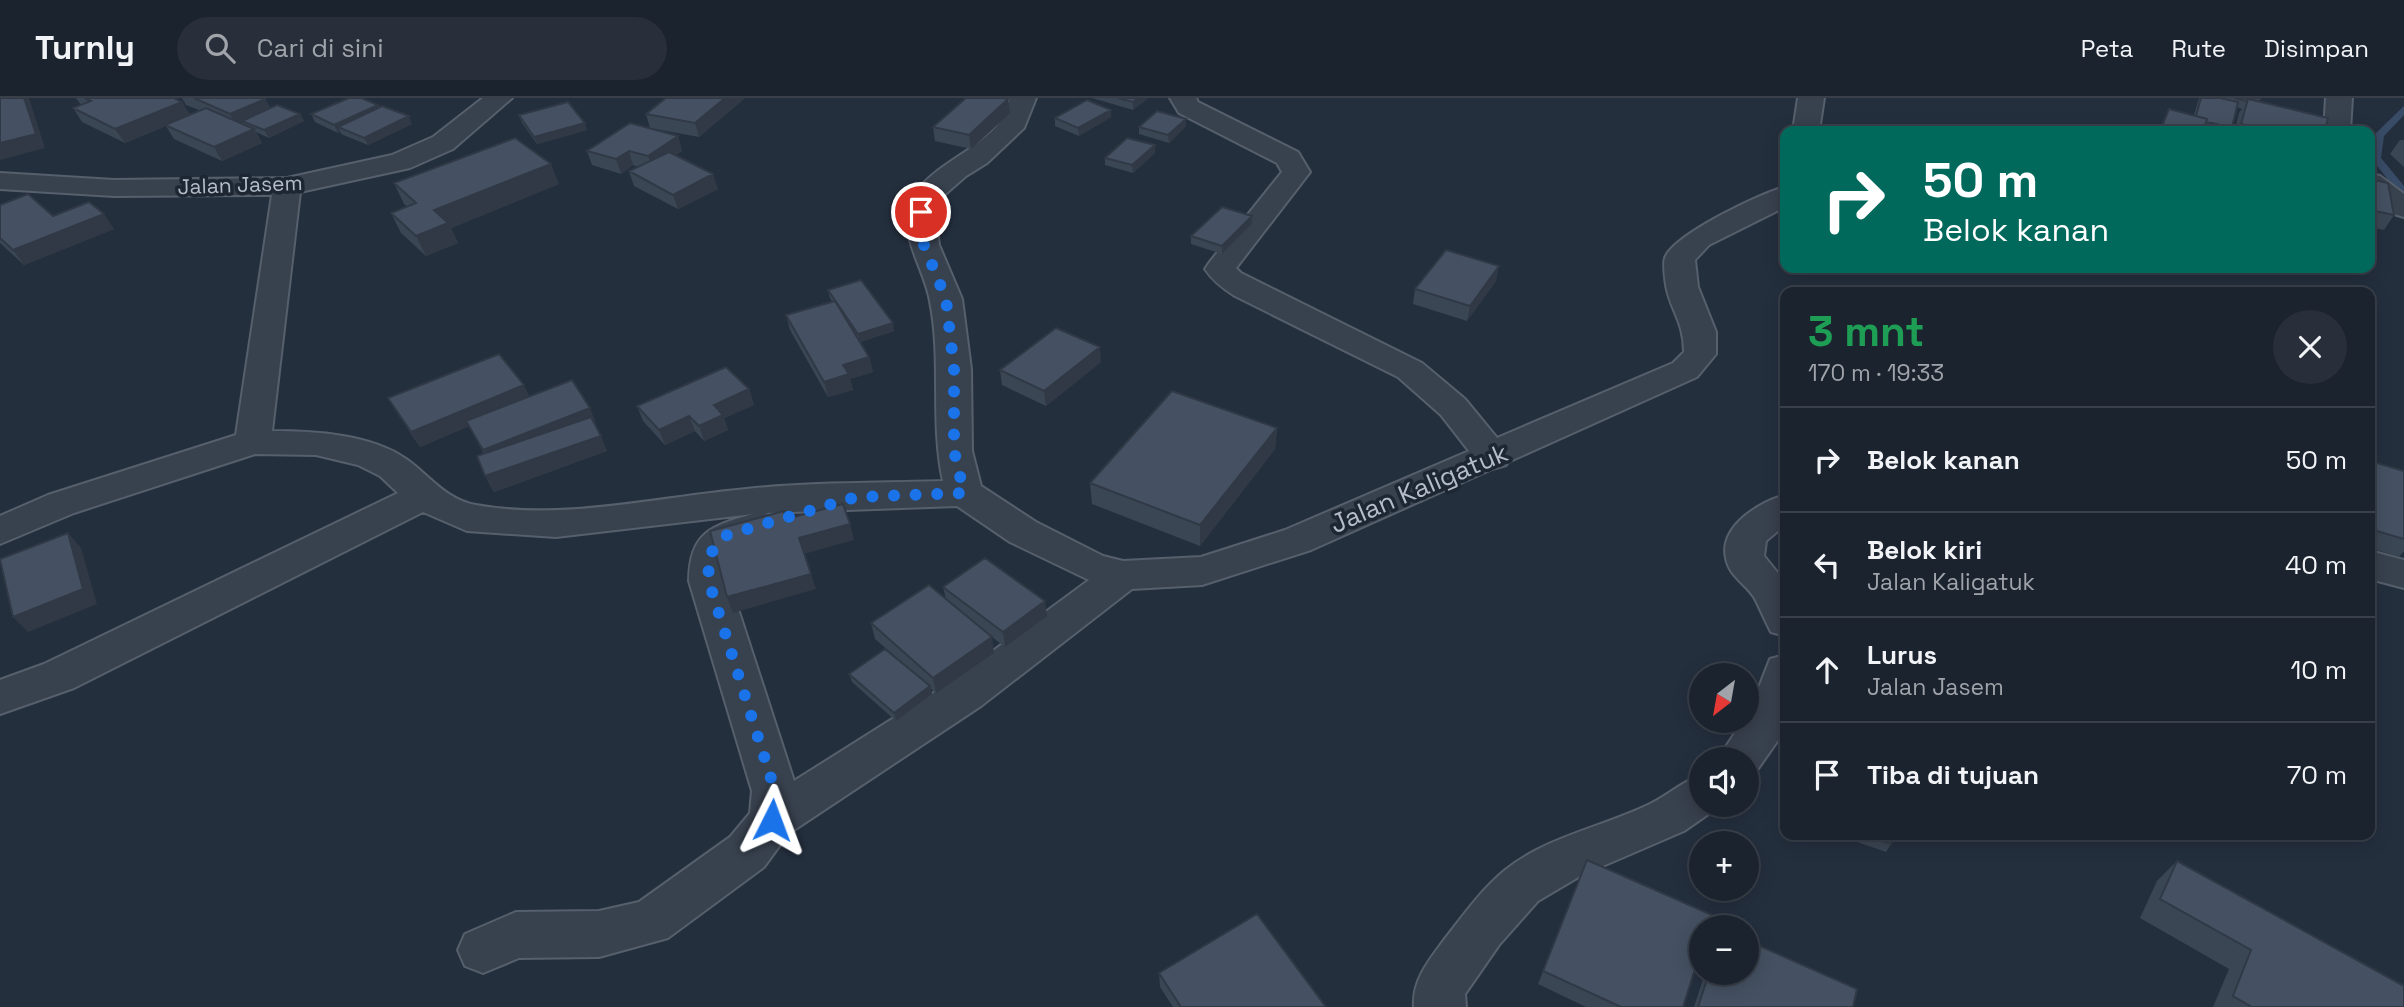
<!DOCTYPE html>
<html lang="id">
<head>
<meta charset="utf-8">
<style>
  body { margin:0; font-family:"Space Grotesk",sans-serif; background:#282f3a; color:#f1f3f6; height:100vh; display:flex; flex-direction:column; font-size:26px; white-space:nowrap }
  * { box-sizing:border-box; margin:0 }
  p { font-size:23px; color:#a0a4aa }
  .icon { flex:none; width:38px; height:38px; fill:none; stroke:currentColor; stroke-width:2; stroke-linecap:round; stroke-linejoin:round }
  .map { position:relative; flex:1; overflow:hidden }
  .sheet { position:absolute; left:1780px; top:189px; width:595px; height:553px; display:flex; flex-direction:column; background:#1b232e; border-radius:14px; box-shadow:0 4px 18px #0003,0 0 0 2px #39404a }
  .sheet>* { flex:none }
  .banner { position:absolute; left:1780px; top:28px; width:595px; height:147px; border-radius:14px; box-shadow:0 4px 18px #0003,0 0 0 2px #39404a; background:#00695c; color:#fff; overflow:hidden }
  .needle { width:46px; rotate:211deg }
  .fabs { position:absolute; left:1689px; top:565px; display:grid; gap:14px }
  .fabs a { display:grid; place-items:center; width:70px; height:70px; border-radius:50%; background:#1b232e; box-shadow:0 4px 18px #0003,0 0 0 2px #39404a; font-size:35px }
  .pin { position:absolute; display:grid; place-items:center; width:60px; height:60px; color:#fff; margin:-30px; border:4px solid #fff; border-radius:50%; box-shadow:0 2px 7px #0007 }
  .me { position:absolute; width:77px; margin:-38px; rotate:3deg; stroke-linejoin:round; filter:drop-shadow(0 0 5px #0008) }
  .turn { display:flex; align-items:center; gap:24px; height:147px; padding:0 28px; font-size:32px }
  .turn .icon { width:91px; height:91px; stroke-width:2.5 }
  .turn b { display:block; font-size:49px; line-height:60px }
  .round { display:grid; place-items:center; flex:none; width:74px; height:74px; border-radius:37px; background:#282f3a }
  .overview { display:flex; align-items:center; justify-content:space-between; height:119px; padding:0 28px }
  h1 { font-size:42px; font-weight:700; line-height:52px; color:#1e9e55 }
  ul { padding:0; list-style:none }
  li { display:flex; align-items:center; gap:21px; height:105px; padding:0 28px; border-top:2px solid #39404a }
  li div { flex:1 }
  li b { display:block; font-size:26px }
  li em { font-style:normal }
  header { display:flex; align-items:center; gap:42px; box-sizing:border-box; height:98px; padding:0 35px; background:#1b232e; border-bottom:2px solid #39404a }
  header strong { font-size:33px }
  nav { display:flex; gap:38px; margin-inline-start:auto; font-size:24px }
  .search { width:490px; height:63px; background:#282f3a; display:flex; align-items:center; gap:18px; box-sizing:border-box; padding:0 24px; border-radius:38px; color:#a0a4aa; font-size:26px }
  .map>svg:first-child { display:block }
</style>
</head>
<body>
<header>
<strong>Turnly</strong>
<div class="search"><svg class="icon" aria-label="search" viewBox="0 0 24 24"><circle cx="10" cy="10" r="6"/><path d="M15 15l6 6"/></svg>Cari di sini</div>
<nav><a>Peta</a><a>Rute</a><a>Disimpan</a></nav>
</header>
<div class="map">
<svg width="2404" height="909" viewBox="0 0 2404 909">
  <rect width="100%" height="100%" fill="#242f3e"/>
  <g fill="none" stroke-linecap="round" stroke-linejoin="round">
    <!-- stream -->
    <path fill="#394c67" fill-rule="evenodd" d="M2404,8V17L2384,38L2381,60L2404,88V98L2400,97L2371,60L2374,37Z"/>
    <!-- minor casing -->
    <g stroke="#565f6c" stroke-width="4">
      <path id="minor" d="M483,0H512L453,51L410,70L300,94L272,333C313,333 371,336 406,361C429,377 446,402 476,407C564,423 657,399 746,391C811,384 878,385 943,383C930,324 942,263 930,203C923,164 891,130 918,92C937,65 986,48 1003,20C1007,15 1008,6 1010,0H1036L1024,30L987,65L966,78L942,99L935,114L939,147L962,201L971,271L972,353L981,388L1036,424L1103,458L1123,463L1201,459L1285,432L1469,353L1441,317L1398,279L1235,198C1222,190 1213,183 1205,171L1209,165L1282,74L1277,65L1179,15L1170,0H1196L1198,4L1298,54L1310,74L1236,170L1241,175L1422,265L1465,301L1497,340L1673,265L1684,254C1684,223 1670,212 1666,187C1665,180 1663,166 1665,160C1673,137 1761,95 1785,89V109L1709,147L1695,162L1698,189L1716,234V256L1697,279L1508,364L1506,367L1492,371L1311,452L1202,487L1132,491L981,608L788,736L764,769L668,840L599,859L519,860L483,875L465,868L458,852L465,836L516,814L599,813L639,804L730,739L750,715L752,693L689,483C690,434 711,428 753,416L556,439L467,433L423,414L74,590L0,616V582L44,566L398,395L380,378L358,367L316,357L255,356L74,415L0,446V418L48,397L236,337L272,97L114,98L0,91V75L114,82L287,80L392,57L433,39ZM957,408L1010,444L1089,482L951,584L794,683L729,483L731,455L740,448L773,436L779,427L773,418L765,415Z
        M1798,0H1824L1819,33H1793Z
        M2326,0H2352L2350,33H2324Z
        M2370,76L2380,78L2404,96V119L2394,116L2370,97Z
        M1785,397V427L1766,443L1764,458L1785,484V538L1771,534C1765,523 1760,510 1754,499C1745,485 1729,478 1726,460C1719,428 1760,404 1785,397Z
        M2370,453L2404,462V490L2370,481Z
        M1785,557V632L1755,675L1746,678V662H1717L1743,623H1746L1770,561Z
        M1701,677V707H1718L1717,710L1684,733L1582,777L1538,803L1499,847L1465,896L1466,909H1414C1412,883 1429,862 1444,842C1462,819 1481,792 1504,773C1545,739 1603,729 1650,706C1668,697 1682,684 1701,677Z"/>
    </g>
    <!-- minor -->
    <use href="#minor" fill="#38414e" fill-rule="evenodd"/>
  </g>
  <!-- wall -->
  <path fill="#3b4654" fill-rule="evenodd" d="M76,0H174L190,16L199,12L186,7L182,0H262L265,1L270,10L300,16L304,23L269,40L256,34L262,45L222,63L174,41L166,28L125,45L82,24L73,10L81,7Z
    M745,0L699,39L650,30L646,16Z
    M1092,0H1148L1133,12Z
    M2199,0H2261L2259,3L2325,33H2207L2203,32V33H2158L2169,11L2194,17ZM2237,9L2242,11L2239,15L2235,31L2232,30Z
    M1008,1L1010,15L971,51L935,43L933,29Z
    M378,7L379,9L412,26L368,47L341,36L340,33L338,35L315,24L311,16Z
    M1111,12V19L1079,38L1055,28V20Z
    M519,17L587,32L537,46L522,25Z
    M1186,28L1169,45L1139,36V29Z
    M678,38L682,53L676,57L718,91L678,111L634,88L629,73L638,69L633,67L621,76L592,67L587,53Z
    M2400,42H2404V69L2390,56Z
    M1155,47V55L1133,75L1105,67V60Z
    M2370,81L2394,117L2384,132L2370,129Z
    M394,85L559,86L451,130L458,145L426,158L401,135L391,115L407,108L404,106Z
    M0,107L53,118L114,131L24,167L0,145Z
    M1252,118V126L1222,156L1191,146V138Z
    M1496,183L1467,223L1413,206L1415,191Z
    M828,192L894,233L860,244L869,259L873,274L850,281L853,292L828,299L790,232L786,217L832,203L830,200Z
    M1101,264L1046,308L1002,287L1000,272Z
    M749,291L754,307L724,320L728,332L704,343L695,333L665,347L643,323L637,308Z
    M529,298L596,325L594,326L607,353L494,394L485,378L484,356L469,328L420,349L397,315L388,300Z
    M1277,330L1275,351L1200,448L1092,406L1090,385Z
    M2370,363L2404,373V453L2399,459L2370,450Z
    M943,489L1047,518L1005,549L983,532L994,555L936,595L930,590L932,596L896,623L852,584L849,576L911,572L875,541L871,525L946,501Z
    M1837,737H1892L1891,746L1886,754Z
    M1587,762L1683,909H1586L1538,886Z
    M2177,763L2404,909H2213L2229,871L2140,820L2157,783Z
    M1159,875L1326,909H1173L1160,889Z
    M1705,875H1746L1853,909H1694Z"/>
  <!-- shaded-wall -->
  <path fill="#303945" d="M24,0H29L45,50L0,62V45Z
    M725,0H745L699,39L695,25Z
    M1138,0H1148L1133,12V4Z
    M265,1L272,15L242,23L244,27L238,30L230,16Z
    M1008,1L1010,15L971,51L969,37Z
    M182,4L191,18L165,27L166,28L125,45L115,31Z
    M378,7L381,15L338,29L340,33L338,35L334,27Z
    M1111,12V19L1079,38L1078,30Z
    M300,16L304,23L269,40L264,32Z
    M409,18L412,26L368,47L364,40Z
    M1186,21V28L1169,45L1168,37Z
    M585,25L587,32L537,46L534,39Z
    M254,31L262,45L222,63L214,49Z
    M678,38L682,53L653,73L648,58Z
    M1155,47V55L1133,75L1132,67Z
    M629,53L633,67L621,76L616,61Z
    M551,66L559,86L451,130L458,145L426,158L416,138L434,112Z
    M713,76L718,91L678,111L673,97Z
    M104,116L114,131L24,167L13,152Z
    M1252,118V126L1222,156V148Z
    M1499,168L1496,183L1467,223L1470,208Z
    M893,225L894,233L860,244L858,236Z
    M1100,249L1101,264L1046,308L1044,293Z
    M869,259L873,274L850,281L853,292L828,299L824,284L843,267Z
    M524,287L531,302L420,349L411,334Z
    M749,291L754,307L724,320L728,332L704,343L699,328L714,307Z
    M590,310L596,325L491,367L483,352Z
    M689,318L695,333L665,347L659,332Z
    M1277,330L1275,351L1200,448V427Z
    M601,338L607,353L494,394L485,378Z
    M850,426L854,442L804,456L799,440Z
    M68,435L81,450L97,506L28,534L13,519Z
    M811,476L816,491L733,515L727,499Z
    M1045,503L1047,518L1005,549L1003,534Z
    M992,539L994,555L936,595L933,580Z
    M930,588L932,596L896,623L894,615Z"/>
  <!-- building -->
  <path fill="#455162" stroke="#303945" stroke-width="2" d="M0,0H24L36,36L0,45Z
    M85,0H174L182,4L115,31L73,10L91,3Z
    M194,0H262L265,1L230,16Z
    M349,0H361L378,7L334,27L311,16Z
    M666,0H725L695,25L646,16Z
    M966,0H1003L1008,1L969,37L933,29Z
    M1118,0H1138L1133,4Z
    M2201,0H2220L2238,4L2232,30L2206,24L2207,21L2196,18Z
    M2235,0H2261L2259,3L2248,1L2246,3Z
    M2248,1L2328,20L2325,33H2271L2241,26Z
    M1087,2L1111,12L1078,30L1055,20Z
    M568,4L585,25L534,39L519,17Z
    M277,7L300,16L264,32L242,23Z
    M382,8L409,18L364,40L338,29Z
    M206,10L254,31L214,49L165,27Z
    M2169,11L2207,21L2203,33H2160Z
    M1157,13L1186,21L1168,37L1139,29Z
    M630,25L678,38L648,58L629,53L616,61L587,53Z
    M2212,25L2246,33H2210Z
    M515,40L551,66L434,112L448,125L416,138L391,115L416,105L394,85Z
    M1127,40L1155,47L1132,67L1105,60Z
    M669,54L713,76L673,97L629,73Z
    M2370,81L2388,85L2394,117L2370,112Z
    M28,96L53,118L89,104L104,116L13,152L0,140V107Z
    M1222,109L1252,118L1222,148L1191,138Z
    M1446,152L1499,168L1470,208L1415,191Z
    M861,182L893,225L858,236L828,192Z
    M835,203L869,259L843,267L849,276L824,284L786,217Z
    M1056,230L1100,249L1044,293L1000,272Z
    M499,256L524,287L411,334L388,300Z
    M726,269L749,291L714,307L723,317L699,328L689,318L659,332L637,308Z
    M572,282L590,310L483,352L466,323Z
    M1172,293L1277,330L1200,427L1090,385Z
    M591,319L601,338L485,378L477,358Z
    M2370,363L2404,373V441L2370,431Z
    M843,406L850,426L799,440L811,476L727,499L710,433L784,413L786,421Z
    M68,435L83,491L13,519L0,461Z
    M985,460L1045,503L1003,534L943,489Z
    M929,487L992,539L933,580L871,525Z
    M885,551L930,588L894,615L849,576Z
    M1864,737H1892L1891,746Z
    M1587,762L1712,817L1708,830H1701V852L1683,909H1621L1543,873Z
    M2177,763L2404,888V909H2252L2233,898L2251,852L2160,801Z
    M1257,816L1326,909H1181L1159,875Z
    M1746,842L1857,891L1853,909H1698L1709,875H1746Z"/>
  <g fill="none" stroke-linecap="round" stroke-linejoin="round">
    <!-- route -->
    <path stroke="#1a73e8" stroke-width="12" stroke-dasharray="0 21.6" d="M772,722L775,693L709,484L708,458L727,437L856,399L964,395L954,353V271L946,201L924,147L921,114"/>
  </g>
  <g text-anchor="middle" stroke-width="7" stroke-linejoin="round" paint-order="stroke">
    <!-- far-street labels -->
    <g font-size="21" fill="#b4bcc9" stroke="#1d2633">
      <text transform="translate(240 87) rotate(-2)" y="7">Jalan Jasem</text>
    </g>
    <!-- street labels -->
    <g font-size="26" fill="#b4bcc9" stroke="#1d2633">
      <text transform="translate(1419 390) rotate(-23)" y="9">Jalan Kaligatuk</text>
    </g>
  </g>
</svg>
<div class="fabs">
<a><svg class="needle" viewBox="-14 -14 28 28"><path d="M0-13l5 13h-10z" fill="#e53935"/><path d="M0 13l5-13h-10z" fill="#a0a4aa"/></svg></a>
<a><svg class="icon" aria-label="sound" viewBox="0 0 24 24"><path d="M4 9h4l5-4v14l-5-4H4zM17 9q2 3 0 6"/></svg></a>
<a>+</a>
<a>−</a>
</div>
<div class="pin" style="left:921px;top:114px;background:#d93025"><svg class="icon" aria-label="arrive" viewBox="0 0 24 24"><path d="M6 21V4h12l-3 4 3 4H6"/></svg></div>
<svg class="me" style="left:772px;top:722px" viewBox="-20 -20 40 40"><path d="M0-17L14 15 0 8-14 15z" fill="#1a73e8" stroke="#fff" stroke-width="4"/></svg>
<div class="banner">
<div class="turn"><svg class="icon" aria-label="right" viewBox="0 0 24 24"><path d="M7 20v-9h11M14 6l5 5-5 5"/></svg><div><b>50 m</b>Belok kanan</div></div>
</div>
<section class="sheet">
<div class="overview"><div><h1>3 mnt</h1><p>170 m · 19:33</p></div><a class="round"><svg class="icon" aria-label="close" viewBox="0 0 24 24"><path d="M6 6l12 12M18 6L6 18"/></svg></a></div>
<ul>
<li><svg class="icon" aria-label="right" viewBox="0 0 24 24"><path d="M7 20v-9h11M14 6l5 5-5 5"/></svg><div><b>Belok kanan</b></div><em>50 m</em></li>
<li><svg class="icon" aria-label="left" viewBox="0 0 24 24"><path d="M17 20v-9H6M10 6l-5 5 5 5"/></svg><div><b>Belok kiri</b><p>Jalan Kaligatuk</p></div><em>40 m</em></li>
<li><svg class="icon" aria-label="ahead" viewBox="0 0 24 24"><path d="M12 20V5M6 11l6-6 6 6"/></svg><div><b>Lurus</b><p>Jalan Jasem</p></div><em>10 m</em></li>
<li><svg class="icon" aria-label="arrive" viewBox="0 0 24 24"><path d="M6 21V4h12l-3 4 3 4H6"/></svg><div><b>Tiba di tujuan</b></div><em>70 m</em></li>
</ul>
</section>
</div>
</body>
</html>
